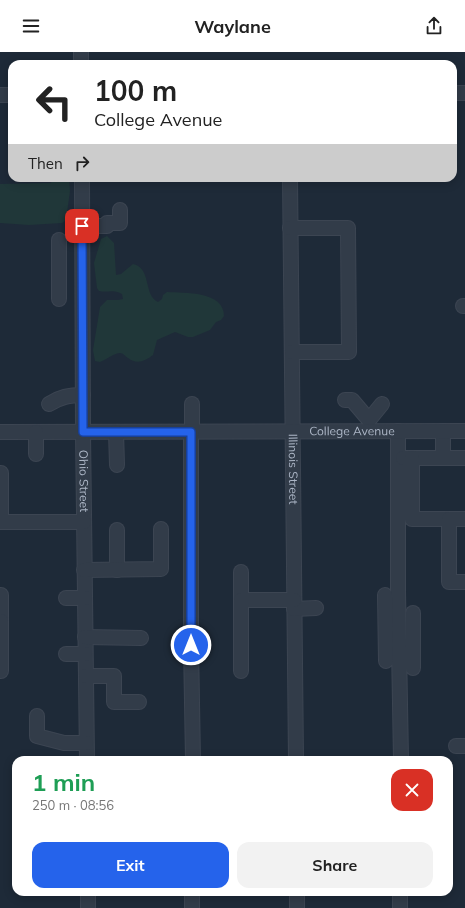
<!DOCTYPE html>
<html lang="en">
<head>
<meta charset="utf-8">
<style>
  body { margin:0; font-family:Mulish,sans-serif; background:#f2f2f2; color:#222; height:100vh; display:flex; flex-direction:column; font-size:15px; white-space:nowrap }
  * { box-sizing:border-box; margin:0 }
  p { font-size:13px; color:#767676 }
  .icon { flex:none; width:22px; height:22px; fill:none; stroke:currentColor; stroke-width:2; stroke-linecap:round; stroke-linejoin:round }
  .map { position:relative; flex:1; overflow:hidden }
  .panel { position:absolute; left:12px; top:704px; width:441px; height:140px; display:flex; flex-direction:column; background:#fff; border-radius:12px; box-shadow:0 2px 10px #0003 }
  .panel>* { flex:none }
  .top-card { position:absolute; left:8px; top:8px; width:449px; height:122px; border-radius:12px; box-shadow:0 2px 10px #0003; background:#fff; color:#222; overflow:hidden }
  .pin { position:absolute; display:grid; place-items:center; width:34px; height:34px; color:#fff; margin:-17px; border-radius:8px; box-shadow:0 2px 6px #0006 }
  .me { position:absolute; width:44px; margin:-22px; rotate:0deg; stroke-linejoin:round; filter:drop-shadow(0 0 3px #0008) }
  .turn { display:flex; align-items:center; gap:14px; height:84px; padding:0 20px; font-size:18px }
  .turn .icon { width:52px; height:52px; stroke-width:2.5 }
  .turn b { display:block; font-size:28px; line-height:34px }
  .then { display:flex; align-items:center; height:38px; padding:0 20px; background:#0003; gap:8px; font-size:15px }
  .round { display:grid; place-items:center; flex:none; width:42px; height:42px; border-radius:12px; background:#f2f2f2 }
  .summary { display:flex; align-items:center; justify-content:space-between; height:68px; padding:0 20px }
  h1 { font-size:24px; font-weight:700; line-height:30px; color:#1e9e55 }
  .primary-button { display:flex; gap:8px; margin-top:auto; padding:8px 20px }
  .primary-button a { flex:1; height:46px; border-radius:12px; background:#2563eb; color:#fff; font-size:16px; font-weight:700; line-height:46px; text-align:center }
  .primary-button a+a { background:#f2f2f2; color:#222 }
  header { display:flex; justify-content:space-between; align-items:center; height:52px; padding:0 20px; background:#fff; font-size:18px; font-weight:700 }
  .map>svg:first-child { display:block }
</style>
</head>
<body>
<header><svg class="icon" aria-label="menu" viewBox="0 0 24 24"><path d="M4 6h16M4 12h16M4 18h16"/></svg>Waylane<svg class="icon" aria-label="share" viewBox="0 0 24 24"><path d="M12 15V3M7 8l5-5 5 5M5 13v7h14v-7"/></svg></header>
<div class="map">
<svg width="465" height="856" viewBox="0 0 465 856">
  <rect width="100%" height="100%" fill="#1e2a38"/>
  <!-- green -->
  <path fill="#203739" d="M53,126H69L70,139L66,168L62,171L29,173L0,171V132L51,131Z
    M107,184L114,191L116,223L121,222L133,212C152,216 143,243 158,250L162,247L163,243L167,240C185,241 224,239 224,264L221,268L216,270L210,278L193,285H188L175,280L157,288L153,303C145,309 137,313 128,306C125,304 123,301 120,301C114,301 106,308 100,310L95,309L93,298L100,255L107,248H118L123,247L122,242C112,237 108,241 99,239L97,236L94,211L101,187Z"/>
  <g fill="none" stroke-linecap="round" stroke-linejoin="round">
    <!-- minor casing -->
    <g stroke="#3c4552" stroke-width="16">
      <g id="minor">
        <path d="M81,0V12"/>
        <path d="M453,41H465"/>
        <path d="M0,43H12"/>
        <path id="s1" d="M82,126L83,380L87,708"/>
        <path id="s2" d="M290,126L296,708"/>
        <path d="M82,174H107V171H120V158"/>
        <path d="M290,176H348L349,300H292"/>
        <path d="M59,188V247"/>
        <path d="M463,254H465"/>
        <path d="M345,348H352L369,368L382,352"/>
        <path d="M49,352C60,345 69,343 83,343"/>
        <path d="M398,379V539L401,708"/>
        <path d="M443,379V406"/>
        <path id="s3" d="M0,380L465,379"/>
        <path d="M36,380V402"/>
        <path d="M116,380L117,413"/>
        <path d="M191,380V593L193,708"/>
        <path d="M192,380V352"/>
        <path d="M403,406H465"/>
        <path d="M412,406V467H449"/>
        <path d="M1,421V470H84"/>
        <path d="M465,467H449V530H465"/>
        <path d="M117,478V518"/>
        <path d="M84,518L161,517V477"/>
        <path d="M241,520V548"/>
        <path d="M385,543L386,609"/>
        <path d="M66,546H85"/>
        <path d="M294,557L316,556"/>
        <path d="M413,561V616"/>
        <path d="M0,569H1V543"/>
        <path d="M1,569V619"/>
        <path d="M85,585L141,586"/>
        <path d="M66,602H85"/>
        <path d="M241,619V548H294"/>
        <path d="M86,624H114V650H139"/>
        <path d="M37,664V684L64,691H86"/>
        <path d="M456,694H465"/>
        <path d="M88,840V856"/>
        <path d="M192,840V856"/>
        <path d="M297,840V856"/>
        <path d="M400,840V856"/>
      </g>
    </g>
    <!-- minor -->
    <use href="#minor" stroke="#323c49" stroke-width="14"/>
  </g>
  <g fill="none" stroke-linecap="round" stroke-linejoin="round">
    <!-- route casing -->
    <g stroke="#184099" stroke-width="10">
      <path id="route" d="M82,174L83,380H191V593"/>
    </g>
    <!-- route -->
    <use href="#route" stroke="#2563eb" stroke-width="7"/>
  </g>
  <g text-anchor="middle" stroke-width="4" stroke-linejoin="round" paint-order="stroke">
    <!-- street labels -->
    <g font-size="12" fill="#acb6c6" stroke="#18212d">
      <text dy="4" stroke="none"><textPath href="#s3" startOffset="352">College Avenue</textPath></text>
      <text dy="4" stroke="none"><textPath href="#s2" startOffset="291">Illinois Street</textPath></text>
      <text dy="4" stroke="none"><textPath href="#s1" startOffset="303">Ohio Street</textPath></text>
    </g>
  </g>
</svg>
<div class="pin" style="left:82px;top:174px;background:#d93025"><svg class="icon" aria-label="arrive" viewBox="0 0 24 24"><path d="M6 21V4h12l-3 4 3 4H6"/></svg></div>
<svg class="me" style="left:191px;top:593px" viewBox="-20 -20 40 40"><circle r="17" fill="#2563eb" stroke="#fff" stroke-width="3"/><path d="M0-11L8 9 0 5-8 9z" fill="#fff"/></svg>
<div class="top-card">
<div class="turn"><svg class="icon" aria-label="left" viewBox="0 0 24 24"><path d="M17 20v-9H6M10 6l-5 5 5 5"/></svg><div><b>100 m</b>College Avenue</div></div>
<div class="then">Then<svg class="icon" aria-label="right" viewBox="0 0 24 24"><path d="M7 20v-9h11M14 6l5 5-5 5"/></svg></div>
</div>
<section class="panel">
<div class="summary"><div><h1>1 min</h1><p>250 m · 08:56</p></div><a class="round" style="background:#d93025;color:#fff"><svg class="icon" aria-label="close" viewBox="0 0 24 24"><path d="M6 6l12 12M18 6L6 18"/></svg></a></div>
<div class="primary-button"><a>Exit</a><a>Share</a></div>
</section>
</div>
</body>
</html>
